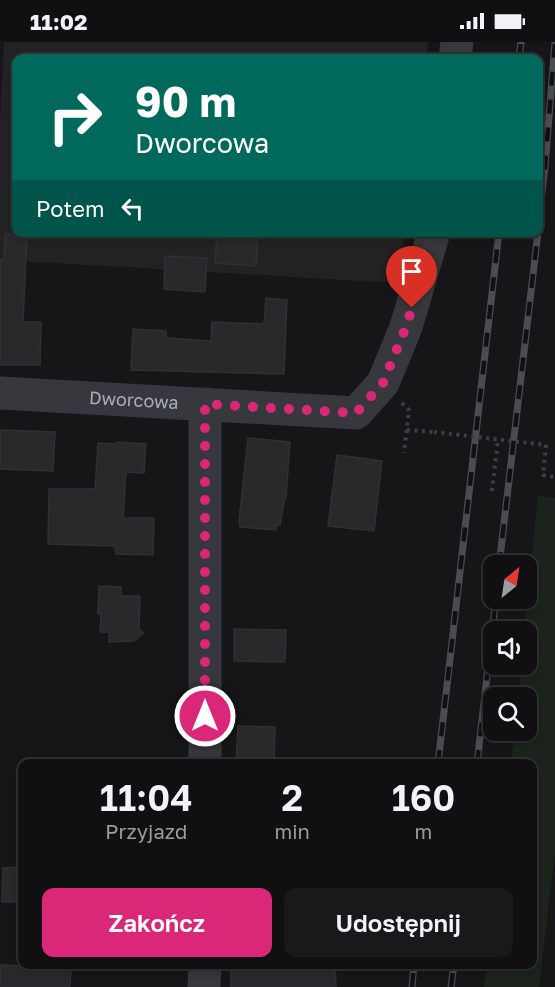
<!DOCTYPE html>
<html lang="pl">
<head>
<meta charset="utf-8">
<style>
  body { margin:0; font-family:"Golos Text",sans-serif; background:#19191b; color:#f1f3f6; height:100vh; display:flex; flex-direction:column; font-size:22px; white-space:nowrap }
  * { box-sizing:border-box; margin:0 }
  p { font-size:20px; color:#9c9d9f }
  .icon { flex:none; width:33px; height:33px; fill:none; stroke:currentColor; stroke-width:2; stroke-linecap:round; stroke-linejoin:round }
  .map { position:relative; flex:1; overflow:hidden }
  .side { position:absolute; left:18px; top:717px; width:519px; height:210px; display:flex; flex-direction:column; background:#101012; border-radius:12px; box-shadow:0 3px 9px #0003,0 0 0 2px #303032 }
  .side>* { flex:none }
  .top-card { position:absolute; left:12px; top:12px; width:531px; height:183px; border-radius:12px; box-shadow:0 3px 9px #0003,0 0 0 2px #303032; background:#00695c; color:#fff; overflow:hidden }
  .needle { width:39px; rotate:30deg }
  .fabs { position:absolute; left:483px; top:513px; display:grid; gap:12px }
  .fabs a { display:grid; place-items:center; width:54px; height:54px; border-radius:12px; background:#101012; box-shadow:0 3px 9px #0003,0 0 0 2px #303032; font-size:30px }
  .pin { position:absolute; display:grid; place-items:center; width:51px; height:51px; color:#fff; margin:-62px -26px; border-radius:50% 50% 50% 0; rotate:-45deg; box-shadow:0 0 6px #0007 }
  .pin .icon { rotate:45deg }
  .me { position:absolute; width:66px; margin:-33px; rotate:0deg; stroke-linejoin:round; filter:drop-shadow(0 0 4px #0008) }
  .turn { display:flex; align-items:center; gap:21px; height:126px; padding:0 24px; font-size:27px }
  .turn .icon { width:78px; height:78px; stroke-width:2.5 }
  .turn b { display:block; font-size:42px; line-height:51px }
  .then { display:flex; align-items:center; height:57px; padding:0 24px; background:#0003; gap:12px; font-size:22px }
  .eta { display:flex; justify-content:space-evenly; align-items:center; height:102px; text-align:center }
  .eta b { font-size:36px; font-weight:600; line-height:42px }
  .action { display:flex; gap:12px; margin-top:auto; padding:12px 24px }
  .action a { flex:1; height:69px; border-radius:12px; background:#db2777; color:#fff; font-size:24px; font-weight:600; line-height:69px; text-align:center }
  .action a+a { background:#19191b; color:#f1f3f6 }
  .status { display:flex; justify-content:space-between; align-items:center; height:42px; padding:0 30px; background:#101012; direction:ltr }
  .status svg { height:16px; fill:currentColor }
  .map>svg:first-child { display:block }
</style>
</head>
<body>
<div class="status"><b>11:02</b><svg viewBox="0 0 49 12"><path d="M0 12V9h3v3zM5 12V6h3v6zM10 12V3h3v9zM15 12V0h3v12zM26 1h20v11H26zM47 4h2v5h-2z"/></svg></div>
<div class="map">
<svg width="555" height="945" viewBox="0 0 555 945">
  <rect width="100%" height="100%" fill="#161618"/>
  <!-- built -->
  <path fill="#222225" d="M4,0H428L426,16H16V190L405,191L396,241L0,218V78Z"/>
  <!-- green -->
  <path fill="#1c231d" d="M538,453L555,456V811L539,945H484L487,923L532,922V722L511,721L514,689L526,688V656L518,655L521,623L526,622V590L524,589Z"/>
  <!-- building -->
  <path fill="#29292c" stroke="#303034" stroke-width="1.5" d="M217,190H258L256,224L215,221Z
    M5,192H27L23,280H41L40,323H0V218H4Z
    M165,214L207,216L205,250L164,247Z
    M266,256L287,258L284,332L131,328L133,287L166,289V296L211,299L212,280L264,282Z
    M0,388L55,390L53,429L0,427Z
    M248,396L290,400L286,455H285L280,483H276V488L240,485L239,479Z
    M117,400L146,402L144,431L126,430L123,476H154L153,513L116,512L115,504L48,502L49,447H95L98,401L116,402Z
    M337,413L382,419L374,489L328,484Z
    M99,544L121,545V554H140L139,587L143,591L134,599L109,600V590H100L101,572H98Z
    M234,587L286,588L285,620L234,619Z
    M238,684L275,685L274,722H236Z
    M22,825V860H2L3,826Z
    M46,922L71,923L70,945H0V923L46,925Z
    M231,922H335L336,945H231Z"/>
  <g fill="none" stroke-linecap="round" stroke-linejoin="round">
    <!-- path -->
    <path stroke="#3d3f44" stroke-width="4" stroke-dasharray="3 4.5" stroke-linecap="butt" d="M402,361L409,368L404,411
      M407,388L434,390
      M546,403L543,433L555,435
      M492,449L498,398"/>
    <!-- minor -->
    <g stroke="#37383d" stroke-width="33">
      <path d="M455,16L457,0"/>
      <path id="s1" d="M0,351L356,371L383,341L406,285L434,190"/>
      <path d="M205,722V362"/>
      <path d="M204,945L205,922"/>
    </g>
    <!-- rail casing -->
    <g stroke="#4a4c52" stroke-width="7">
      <path id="rail" d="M519,16L521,0
        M538,183L545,125L555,0
        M499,524L538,190
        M438,722L499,190
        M477,722L496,556
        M412,945L414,922
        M451,945L454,922"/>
    </g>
    <!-- rail -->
    <use href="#rail" stroke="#111113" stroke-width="4.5" stroke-dasharray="14" stroke-linecap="butt"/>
    <!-- path-bridge -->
    <path stroke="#3d3f44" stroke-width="4" stroke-dasharray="3 4.5" stroke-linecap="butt" d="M434,390L546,403"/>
  </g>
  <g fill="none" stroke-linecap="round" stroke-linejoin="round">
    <!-- route -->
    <path stroke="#db2777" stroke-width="10" stroke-dasharray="0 18" d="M205,674V362L356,371L383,341L406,285L412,266"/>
  </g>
  <g text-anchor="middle" stroke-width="6" stroke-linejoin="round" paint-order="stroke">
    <!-- street labels -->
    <g font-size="18" fill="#a8adb8" stroke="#111113">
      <text dy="6" stroke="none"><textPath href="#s1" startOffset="134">Dworcowa</textPath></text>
    </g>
  </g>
</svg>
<div class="fabs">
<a><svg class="needle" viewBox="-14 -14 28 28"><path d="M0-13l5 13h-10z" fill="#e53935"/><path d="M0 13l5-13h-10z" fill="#9c9d9f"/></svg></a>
<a><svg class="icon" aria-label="sound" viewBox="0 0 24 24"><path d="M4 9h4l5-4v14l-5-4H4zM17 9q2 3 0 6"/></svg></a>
<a><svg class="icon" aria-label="search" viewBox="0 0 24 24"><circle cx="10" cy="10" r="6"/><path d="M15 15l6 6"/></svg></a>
</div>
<div class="pin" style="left:412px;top:266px;background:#d93025"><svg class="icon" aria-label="arrive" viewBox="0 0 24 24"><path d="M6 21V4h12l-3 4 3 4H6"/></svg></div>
<svg class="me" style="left:205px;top:674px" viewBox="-20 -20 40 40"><circle r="17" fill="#db2777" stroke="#fff" stroke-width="3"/><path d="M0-11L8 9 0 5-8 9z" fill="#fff"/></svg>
<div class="top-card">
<div class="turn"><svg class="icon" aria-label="right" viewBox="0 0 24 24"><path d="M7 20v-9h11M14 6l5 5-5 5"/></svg><div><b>90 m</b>Dworcowa</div></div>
<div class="then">Potem<svg class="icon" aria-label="left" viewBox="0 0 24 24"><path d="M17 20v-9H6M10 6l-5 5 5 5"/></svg></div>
</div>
<section class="side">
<div class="eta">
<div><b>11:04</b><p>Przyjazd</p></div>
<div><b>2</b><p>min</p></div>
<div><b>160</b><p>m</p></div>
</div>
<div class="action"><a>Zakończ</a><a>Udostępnij</a></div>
</section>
</div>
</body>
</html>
